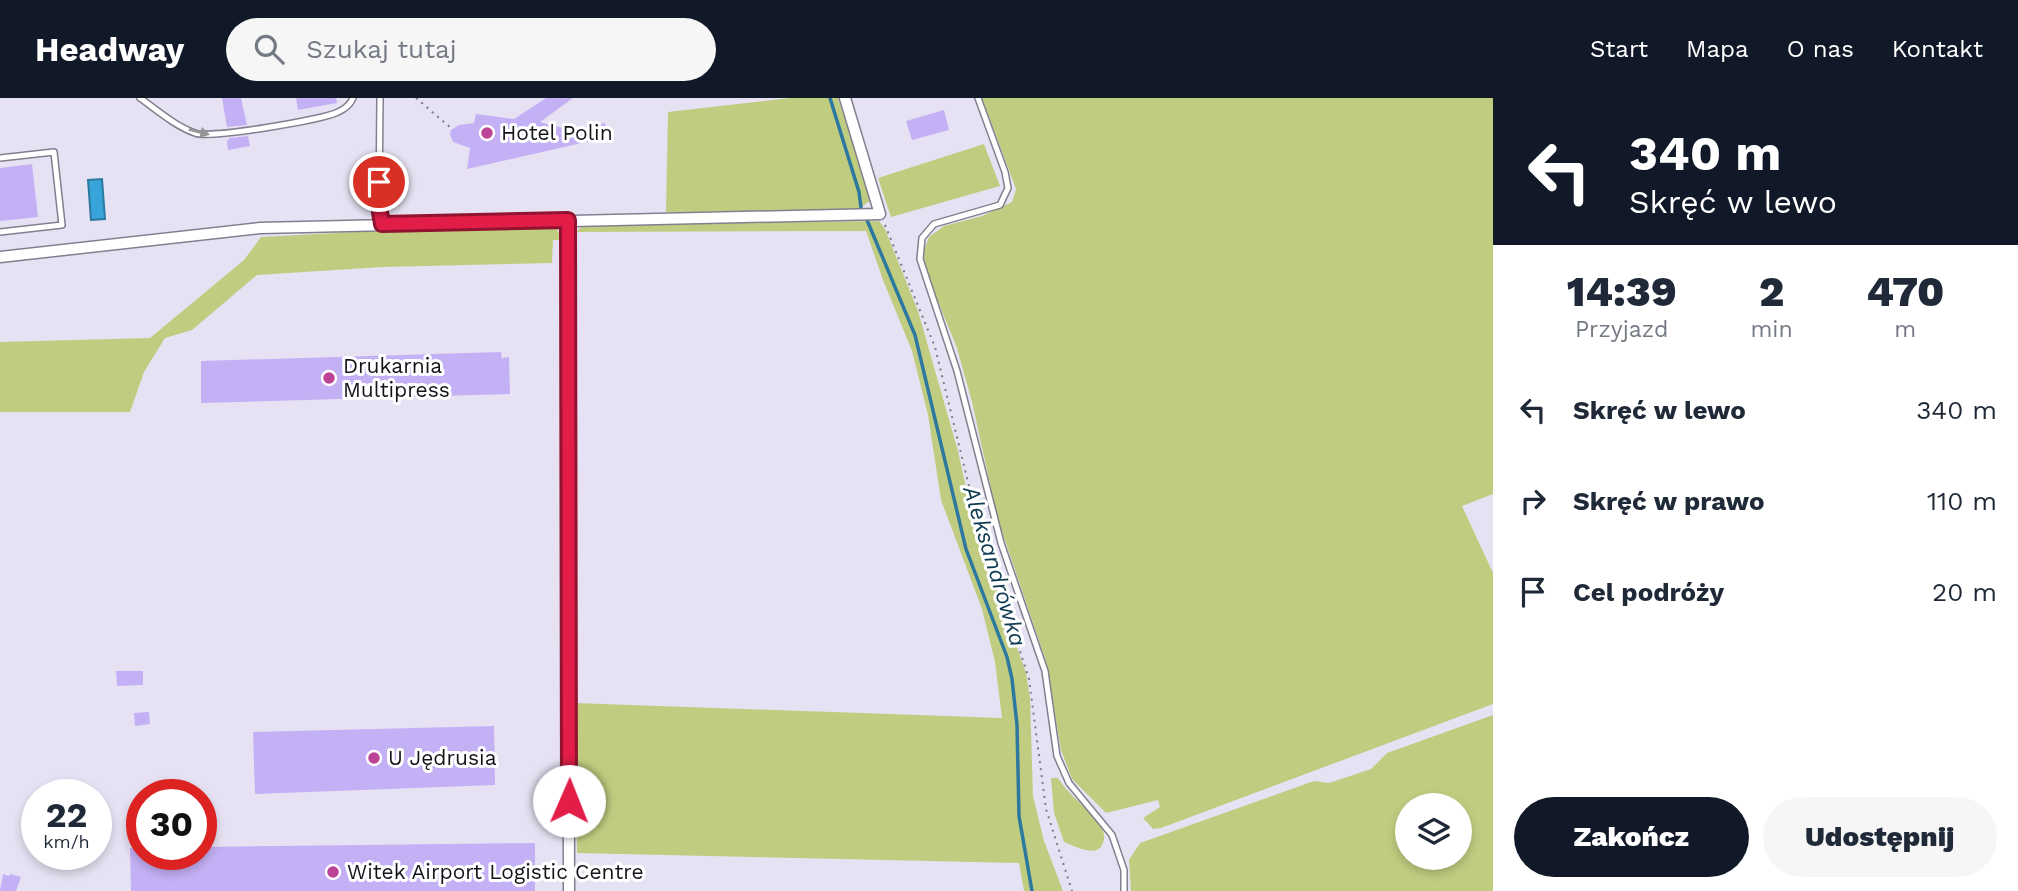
<!DOCTYPE html>
<html lang="pl">
<head>
<meta charset="utf-8">
<style>
  body { margin:0; font-family:"Work Sans",sans-serif; background:#f6f6f7; color:#1f2937; height:100vh; display:flex; flex-direction:column; font-size:26px; white-space:nowrap }
  * { box-sizing:border-box; margin:0 }
  p { font-size:23px; color:#747a83 }
  .icon { flex:none; width:38px; height:38px; fill:none; stroke:currentColor; stroke-width:2; stroke-linecap:round; stroke-linejoin:round }
  .map { position:relative; flex:1; overflow:hidden }
  .side { display:flex; flex-direction:column; background:#fff; width:525px }
  .side>* { flex:none }
  .top-card { background:#111827; color:#fff; overflow:hidden }
  .fabs { position:absolute; left:1395px; top:695px; display:grid; gap:14px }
  .fabs a { display:grid; place-items:center; width:77px; height:77px; border-radius:50%; background:#fff; box-shadow:0 4px 10px #0003; font-size:35px }
  .speed { position:absolute; left:21px; top:681px; display:flex; gap:14px; font-size:35px; font-weight:700; text-align:center }
  .speed>* { display:grid; place-content:center; width:91px; height:91px; border-radius:50%; background:#fff; box-shadow:0 4px 10px #0003; line-height:1 }
  .speed small { font-size:18px; font-weight:400 }
  .speed .limit { border:10px solid #d22; background:#fff; color:#111 }
  .pin { position:absolute; display:grid; place-items:center; width:60px; height:60px; color:#fff; margin:-30px; border:4px solid #fff; border-radius:50%; box-shadow:0 2px 7px #0007 }
  .me { position:absolute; width:77px; margin:-38px; rotate:1deg; stroke-linejoin:round; filter:drop-shadow(0 0 5px #0008) }
  .turn { display:flex; align-items:center; gap:24px; height:147px; padding:0 21px; font-size:32px }
  .turn .icon { width:91px; height:91px; stroke-width:2.5 }
  .turn b { display:block; font-size:49px; line-height:60px }
  .eta { display:flex; justify-content:space-evenly; align-items:center; height:119px; text-align:center }
  .eta b { font-size:42px; font-weight:800; line-height:49px }
  .button { display:flex; gap:14px; margin-top:auto; padding:14px 21px }
  .button a { flex:1; height:80px; border-radius:42px; background:#111827; color:#fff; font-size:28px; font-weight:800; line-height:80px; text-align:center }
  .button a+a { background:#f6f6f7; color:#1f2937 }
  ul { padding:0; list-style:none }
  li { display:flex; align-items:center; gap:21px; height:91px; padding:0 21px }
  li div { flex:1 }
  li b { display:block; font-size:26px }
  li em { font-style:normal }
  header { display:flex; align-items:center; gap:42px; box-sizing:border-box; height:98px; padding:0 35px; background:#111827; color:#fff }
  header strong { font-size:33px }
  nav { display:flex; gap:38px; margin-inline-start:auto; font-size:24px }
  .search { width:490px; height:63px; background:#f6f6f7; display:flex; align-items:center; gap:18px; box-sizing:border-box; padding:0 24px; border-radius:38px; color:#747a83; font-size:26px }
  main { display:flex; flex:1; min-height:0 }
  .map>svg:first-child { display:block }
</style>
</head>
<body>
<header>
<strong>Headway</strong>
<div class="search"><svg class="icon" aria-label="search" viewBox="0 0 24 24"><circle cx="10" cy="10" r="6"/><path d="M15 15l6 6"/></svg>Szukaj tutaj</div>
<nav><a>Start</a><a>Mapa</a><a>O nas</a><a>Kontakt</a></nav>
</header>
<main>
<div class="map">
<svg width="1493" height="793" viewBox="0 0 1493 793">
  <rect width="100%" height="100%" fill="#e6e2f3"/>
  <!-- green -->
  <path fill="#c0cd80" fill-rule="evenodd" d="M790,0H838L871,102L856,113L666,114L668,14Z
    M982,0H1493V396L1462,408L1493,475V606L1161,730L1153,731L1143,720L1160,709L1158,702L1106,715L1072,681L1061,652L1046,563L998,422L972,304L957,250L928,179L923,155L929,139L944,128L982,118L1012,104L1016,91Z
    M984,46L1000,88L891,119L878,80Z
    M879,123L885,131L918,213L958,353L974,427L1026,575L1030,600L1033,698L1044,743L1063,793H1024L1019,765L577,755L574,605L1002,620L995,564L982,511L941,402L928,317L912,253L883,182L866,133L576,134L581,129L589,127Z
    M556,129L562,142H553L552,165L383,169L257,177L192,232L165,240L144,274L130,314H0V244L150,240L244,162L261,139L356,134Z
    M1493,617V793H1131L1129,762L1140,745L1314,683L1329,685L1371,671L1387,655ZM1407,707H1460V760H1407Z
    M1051,680H1058C1061,684 1064,689 1068,693C1078,705 1111,727 1103,745C1097,761 1075,748 1064,744L1054,715Z"/>
  <!-- water -->
  <path fill="#38a4d9" stroke="#2d789f" stroke-width="2" d="M102,81L105,121L91,122L88,82Z"/>
  <g fill="none" stroke-linecap="round" stroke-linejoin="round">
    <!-- stream -->
    <path stroke="#2d789f" stroke-width="3.5" d="M830,0L859,94L861,110
      M867,122L915,237L966,451L1007,559L1012,581L1017,627L1019,718L1032,793"/>
  </g>
  <!-- building -->
  <path fill="#c4b0f5" d="M222,0H241L247,27L227,29Z
    M296,0H336L337,5L298,12Z
    M546,0H573L540,24L570,32L605,25L608,39L467,71L470,50L453,44L450,36L451,32L459,27L474,25L476,16L514,21Z
    M944,12L949,32L912,42L906,23Z
    M248,38L250,48L228,52L227,42H229V40Z
    M32,66L38,119L0,123V70Z
    M501,254L502,260L509,259L510,296L201,305V263Z
    M116,573H143V587L117,588Z
    M149,614L150,626L135,628L134,615Z
    M494,628L495,687L255,696L253,634Z
    M535,745V793H131L130,750H142V756H201V749Z
    M3,776L9,778L10,776L21,779L16,793H0Z"/>
  <g fill="none" stroke-linecap="round" stroke-linejoin="round">
    <!-- service casing -->
    <g stroke="#837f8f" stroke-width="8">
      <path id="service" d="M140,0C157,12 175,28 195,35C209,41 322,22 338,14C345,11 350,7 353,0
        M380,0L379,108L381,126
        M978,0L1005,74L1008,90L1000,107L934,126L922,140L920,161L957,273L1001,445L1045,573L1057,658L1069,685L1112,737L1124,772V793
        M0,60L54,54L62,127L0,134"/>
    </g>
    <!-- minor casing -->
    <g stroke="#837f8f" stroke-width="13">
      <path id="minor" d="M568,122L569,793
        M0,159L260,130L880,116L845,0"/>
    </g>
    <!-- path -->
    <path stroke="#7d7a86" stroke-width="2" stroke-dasharray="2 5" stroke-linecap="butt" d="M416,0L451,30
      M885,127L935,249L976,417L1029,581L1046,711L1072,793"/>
    <!-- service -->
    <use href="#service" stroke="#fff" stroke-width="5"/>
    <!-- minor -->
    <use href="#minor" stroke="#fff" stroke-width="10"/>
  </g>
  <!-- one-way arrows -->
  <defs><path id="oneway-solid" d="M-6-.8H1V-3.2L6.5 0L1 3.2V.8H-6Z" transform="scale(1.75)"/></defs>
  <use fill="#959598" href="#oneway-solid" transform="translate(199 34) rotate(14)"/>
  <g fill="none" stroke-linecap="round" stroke-linejoin="round">
    <!-- route casing -->
    <g stroke="#92132f" stroke-width="18">
      <path id="route" d="M379,84V108L382,126L568,122L569,703"/>
    </g>
    <!-- route -->
    <use href="#route" stroke="#e11d48" stroke-width="12"/>
  </g>
  <!-- markers -->
  <g fill="#bd4396" stroke="#fff" stroke-width="2.5">
    <circle cx="487" cy="35" r="7"/>
    <circle cx="329" cy="280" r="7"/>
    <circle cx="374" cy="660" r="7"/>
    <circle cx="333" cy="774" r="7"/>
  </g>
  <g text-anchor="middle" stroke-width="6" stroke-linejoin="round" paint-order="stroke">
    <!-- poi labels -->
    <g font-size="21" fill="#141319" stroke="#fff" text-anchor="start">
      <text x="501" y="42">Hotel Polin</text>
      <text x="343" y="275">Drukarnia<tspan x="343" dy="24">Multipress</tspan></text>
      <text x="388" y="667">U Jędrusia</text>
      <text x="347" y="781">Witek Airport Logistic Centre</text>
    </g>
    <!-- water labels -->
    <g font-size="23" font-style="italic" fill="#0f3b52" stroke="#fff">
      <text transform="translate(995 468) rotate(73)" y="8">Aleksandrówka</text>
    </g>
  </g>
</svg>
<div class="fabs">
<a><svg class="icon" aria-label="layers" viewBox="0 0 24 24"><path d="M12 4l9 5-9 5-9-5zM3 14l9 5 9-5"/></svg></a>
</div>
<div class="speed"><div>22<small>km/h</small></div><div class="limit">30</div></div>
<div class="pin" style="left:379px;top:84px;background:#d93025"><svg class="icon" aria-label="arrive" viewBox="0 0 24 24"><path d="M6 21V4h12l-3 4 3 4H6"/></svg></div>
<svg class="me" style="left:569px;top:703px" viewBox="-20 -20 40 40"><circle r="19" fill="#fff"/><path d="M0-13L10 11 0 6-10 11z" fill="#e11d48"/></svg>
</div>
<section class="side">
<div class="top-card">
<div class="turn"><svg class="icon" aria-label="left" viewBox="0 0 24 24"><path d="M17 20v-9H6M10 6l-5 5 5 5"/></svg><div><b>340 m</b>Skręć w lewo</div></div>
</div>
<div class="eta">
<div><b>14:39</b><p>Przyjazd</p></div>
<div><b>2</b><p>min</p></div>
<div><b>470</b><p>m</p></div>
</div>
<ul>
<li><svg class="icon" aria-label="left" viewBox="0 0 24 24"><path d="M17 20v-9H6M10 6l-5 5 5 5"/></svg><div><b>Skręć w lewo</b></div><em>340 m</em></li>
<li><svg class="icon" aria-label="right" viewBox="0 0 24 24"><path d="M7 20v-9h11M14 6l5 5-5 5"/></svg><div><b>Skręć w prawo</b></div><em>110 m</em></li>
<li><svg class="icon" aria-label="arrive" viewBox="0 0 24 24"><path d="M6 21V4h12l-3 4 3 4H6"/></svg><div><b>Cel podróży</b></div><em>20 m</em></li>
</ul>
<div class="button"><a>Zakończ</a><a>Udostępnij</a></div>
</section>
</main>
</body>
</html>
